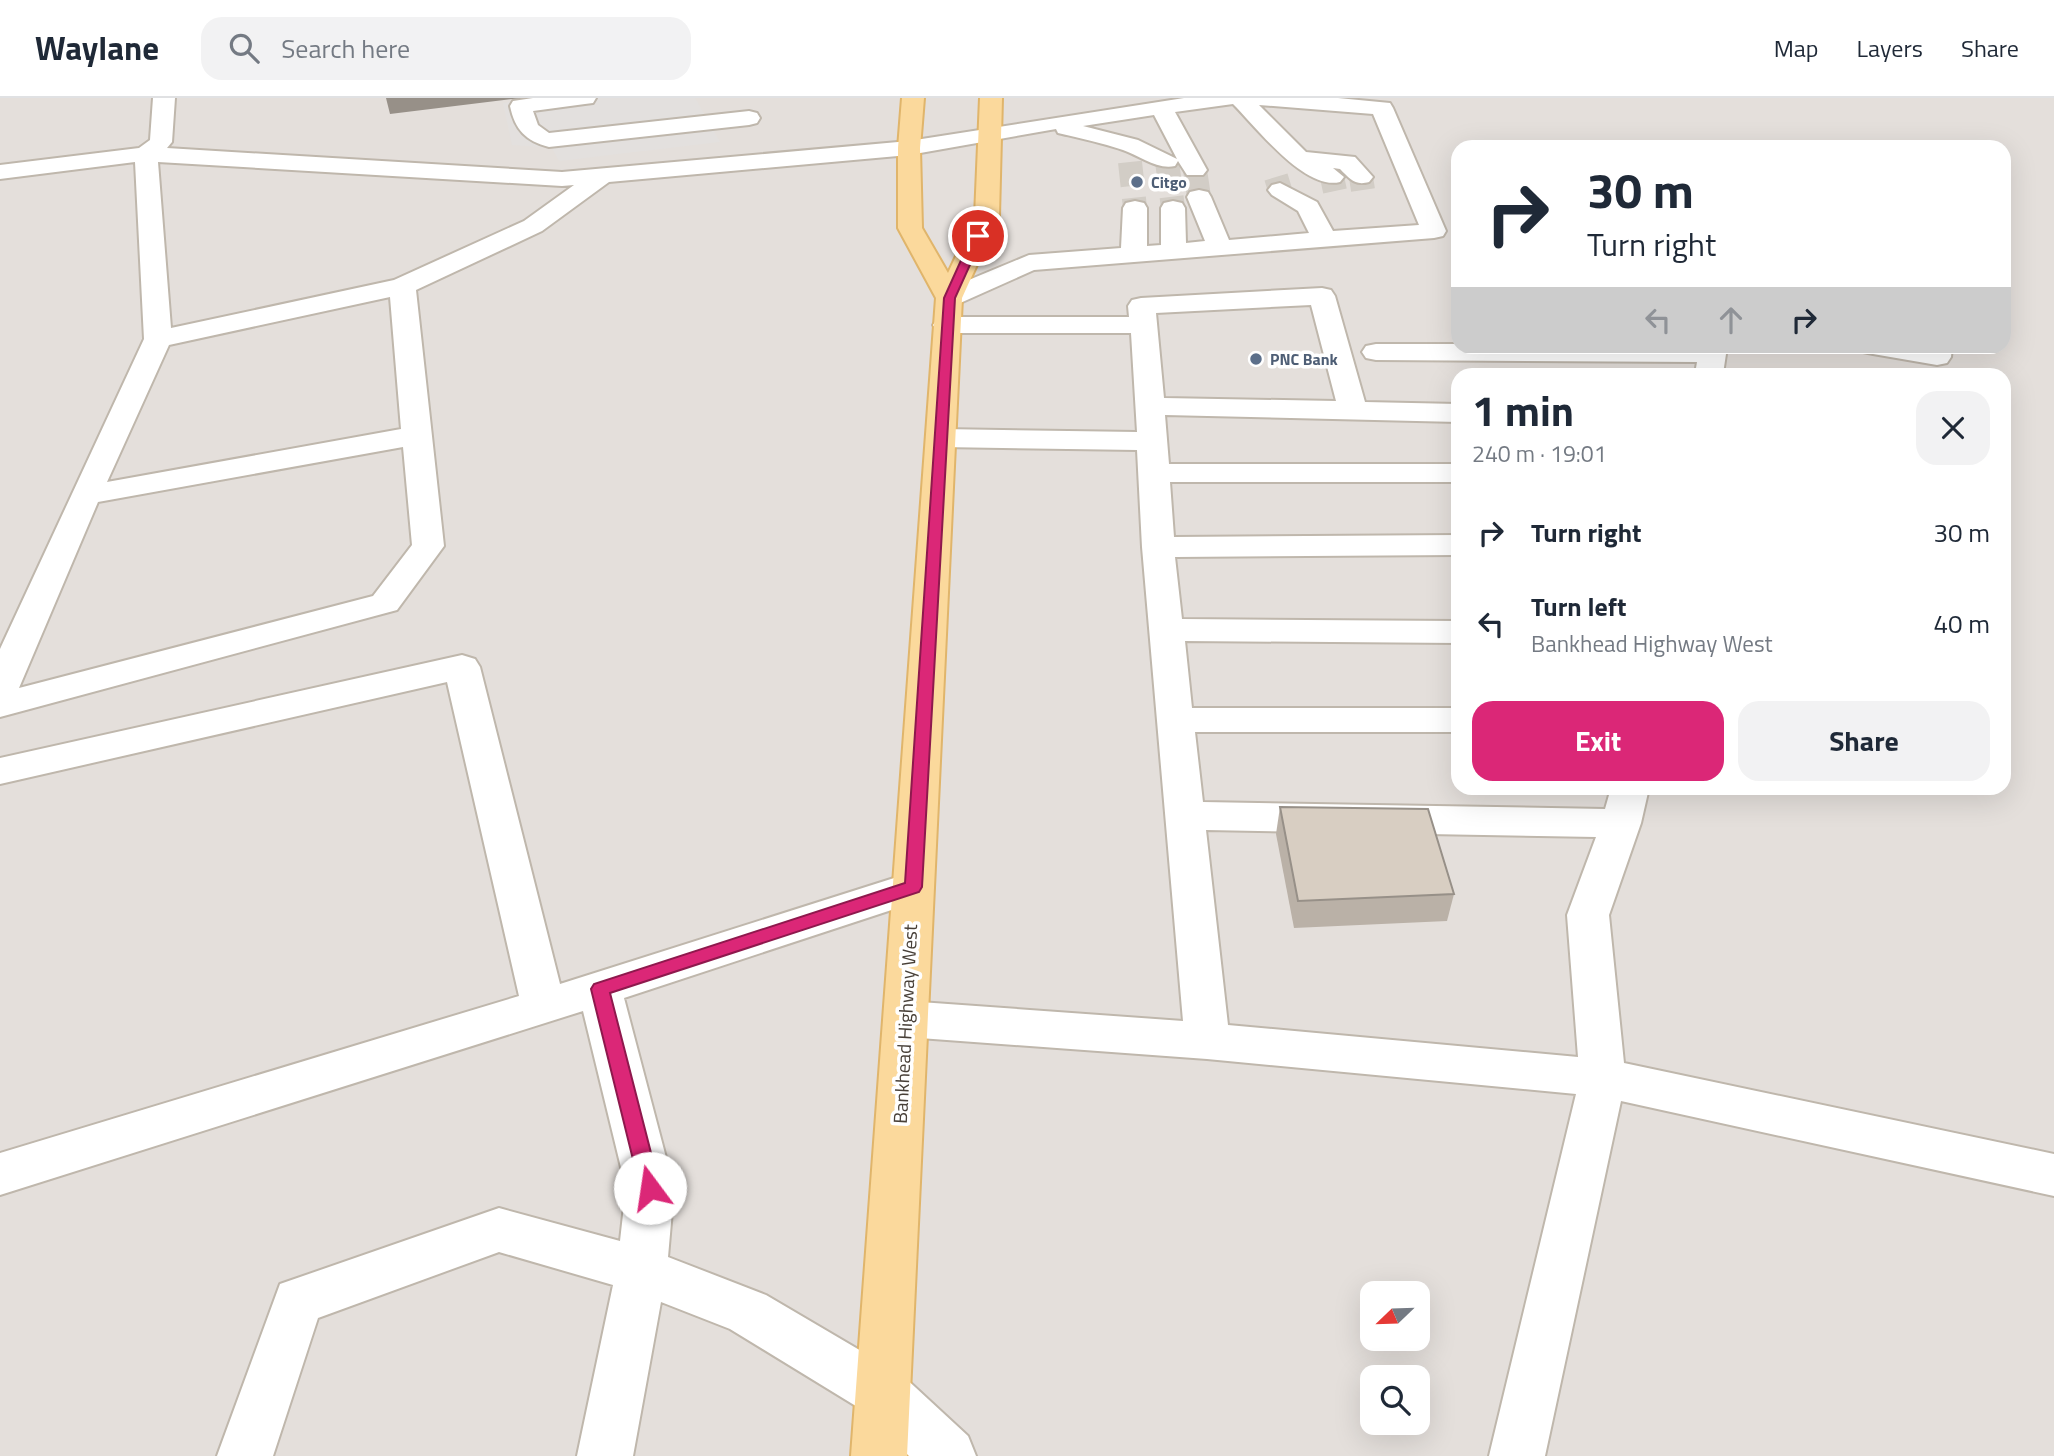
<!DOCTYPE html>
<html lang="en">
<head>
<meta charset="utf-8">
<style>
  body { margin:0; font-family:"Titillium Web",sans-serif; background:#f2f2f3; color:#1f2937; height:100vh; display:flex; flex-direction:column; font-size:26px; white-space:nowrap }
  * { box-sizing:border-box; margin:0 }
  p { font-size:23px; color:#747a83 }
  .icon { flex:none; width:38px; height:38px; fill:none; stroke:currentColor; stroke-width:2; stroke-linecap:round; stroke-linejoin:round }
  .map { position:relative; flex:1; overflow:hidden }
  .panel { position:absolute; left:1451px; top:270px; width:560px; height:427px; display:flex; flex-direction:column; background:#fff; border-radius:21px; box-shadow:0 7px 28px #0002 }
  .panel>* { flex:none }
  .guide { position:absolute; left:1451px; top:42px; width:560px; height:214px; border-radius:21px; box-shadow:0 7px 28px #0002; background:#fff; color:#1f2937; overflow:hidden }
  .needle { width:46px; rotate:247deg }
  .tools { position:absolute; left:1360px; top:1183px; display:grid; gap:14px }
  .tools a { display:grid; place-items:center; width:70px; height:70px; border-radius:14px; background:#fff; box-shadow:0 7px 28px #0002; font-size:35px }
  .pin { position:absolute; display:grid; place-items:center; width:60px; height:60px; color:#fff; margin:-30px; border:4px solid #fff; border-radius:50%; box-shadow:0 2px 7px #0007 }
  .me { position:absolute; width:77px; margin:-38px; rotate:346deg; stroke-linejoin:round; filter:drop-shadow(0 0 5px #0008) }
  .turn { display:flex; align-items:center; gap:24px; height:147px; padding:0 21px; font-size:32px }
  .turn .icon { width:91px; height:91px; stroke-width:2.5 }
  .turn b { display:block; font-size:49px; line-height:60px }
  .lanes { display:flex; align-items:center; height:66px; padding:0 21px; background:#0003; justify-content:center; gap:35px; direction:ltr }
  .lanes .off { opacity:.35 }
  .round { display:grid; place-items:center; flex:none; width:74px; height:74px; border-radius:21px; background:#f2f2f3 }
  .headline { display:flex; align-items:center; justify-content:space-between; height:119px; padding:0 21px }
  h1 { font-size:42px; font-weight:700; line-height:52px }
  .cta { display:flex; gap:14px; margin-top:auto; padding:14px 21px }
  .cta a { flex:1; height:80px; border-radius:21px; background:#db2777; color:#fff; font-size:28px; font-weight:700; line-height:80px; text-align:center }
  .cta a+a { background:#f2f2f3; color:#1f2937 }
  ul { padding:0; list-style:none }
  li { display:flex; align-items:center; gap:21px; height:91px; padding:0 21px }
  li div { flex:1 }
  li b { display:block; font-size:26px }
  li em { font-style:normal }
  header { display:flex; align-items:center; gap:42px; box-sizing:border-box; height:98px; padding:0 35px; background:#fff; border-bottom:2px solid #e0e1e3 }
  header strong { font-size:33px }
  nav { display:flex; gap:38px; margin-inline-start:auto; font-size:24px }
  .search { width:490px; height:63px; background:#f2f2f3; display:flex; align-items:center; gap:18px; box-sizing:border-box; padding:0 24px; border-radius:21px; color:#747a83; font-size:26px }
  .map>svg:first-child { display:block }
</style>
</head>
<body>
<header>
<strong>Waylane</strong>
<div class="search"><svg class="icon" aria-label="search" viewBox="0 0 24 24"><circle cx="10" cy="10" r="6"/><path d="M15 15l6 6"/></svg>Search here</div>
<nav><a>Map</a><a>Layers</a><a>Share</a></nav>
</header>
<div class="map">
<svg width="2054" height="1358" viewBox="0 0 2054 1358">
  <rect width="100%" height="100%" fill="#f4f0ea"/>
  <!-- industrial -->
  <path fill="#e4dfdb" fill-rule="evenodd" d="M0,0H2054V1358H0ZM1458,49H2004V248H1458ZM1458,276H2004V690H1458ZM1372,1195H1418V1241H1372ZM1372,1279H1418V1325H1372Z"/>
  <!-- parking -->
  <path fill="#e3e0de" d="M538,0H695L720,44L559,63L552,50L512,47L503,5Z"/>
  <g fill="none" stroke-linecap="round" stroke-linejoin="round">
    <!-- minor-tunnel -->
    <path stroke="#d2cdc6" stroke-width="24" stroke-dasharray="24 12" stroke-linecap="butt" d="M1167,63L1173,110
      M1130,64L1135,110
      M1195,72L1199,99
      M1276,79L1280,92
      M1332,79L1335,93
      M1361,79L1363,92"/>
    <!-- minor casing -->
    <g stroke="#bfb7ac" stroke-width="4">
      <path id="minor" d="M153,0H175L172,44L167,50L562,74L909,43L1184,0H1338L1390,5L1393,10L1446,133L1443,138L1434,140L1034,172L958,206L949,208L940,206L936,200L940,194L1029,157L1121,150L1123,110L1126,105L1135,103L1144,105L1147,110V148L1161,147V110L1164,105L1173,103L1182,105L1185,110L1186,145L1205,143L1187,99L1190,94L1199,92L1208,94L1211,99L1229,142L1309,135L1298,113L1272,97L1268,92L1272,87L1280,85L1317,104L1333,133L1419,127L1373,16L1259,7L1306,54L1355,59L1373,79L1369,84C1355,88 1350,81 1340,71L1333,70L1344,79L1340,84C1305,93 1256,29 1233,6L1175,14L1207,72L1203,77H1187L1178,63L1175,68C1157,72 1140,58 1123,52C1102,45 1079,40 1058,35L1056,31L909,57L609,84L542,133L416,192L444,448L397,512L0,619V551L144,241L135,64L0,81V67L139,50L150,42ZM1154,17L1177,61L1138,42L1083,28ZM158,64L562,88L574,87L524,123L394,182L171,230ZM390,199L401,331L107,384L169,247ZM403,349L412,447L373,498L19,590L98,404Z
        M533,0H596L593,5L585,6L533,13L538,27L549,35L749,13L757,15L760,20L757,25L749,27L549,49C526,43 515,32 510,8L513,3Z
        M1322,190L1331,192L1335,198L1365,304L1458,306V324L1165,317L1169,366H1458V384H1170L1174,439L1458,437V457L1175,459L1182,521L1458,523V545L1185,543L1192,610H1458V634H1195L1203,704L1605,711L1611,690H1649L1641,725L1609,817L1624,965L2054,1056V1098L1621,1003L1545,1358H1489L1576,996L1207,961L906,939L890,934L884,921L890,908L906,903L1183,923L1142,449L1137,352L941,349L930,346L926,340L930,334L941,331L1137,334L1131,235H947L937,233L933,227L937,221L947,219H1129L1128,208L1132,202L1141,200ZM1311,207L1336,303L1164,300L1156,215ZM1206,732L1596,739L1567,817L1578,959L1228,927Z
        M1376,246H1458V248H1716L1722,250L1726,256L1723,276H1695L1697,264L1376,262L1366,260L1362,254L1366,248Z
        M1859,248H1952L1951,259L1947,265L1937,267L1873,256L1863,254Z
        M462,557L475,561L480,569L560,886L913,774L928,778L934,789L928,800L624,900L674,1090L668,1159L766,1197L902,1277L968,1338L976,1358H909L864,1313L730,1231L661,1204L633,1358H577L613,1187L499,1154L318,1220L273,1358H217L280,1186L499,1110L620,1143L626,1090L583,913L0,1097V1055L519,898L447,584L0,686V660Z"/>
    </g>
    <!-- major casing -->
    <g stroke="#e0b56b" stroke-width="4">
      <path id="major" d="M902,0H924L920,50L922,130L948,175L975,118L980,0H1002L999,118L962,200L907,1358H851L936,200L898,130V50Z"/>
    </g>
    <!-- minor -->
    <use href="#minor" fill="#fff" fill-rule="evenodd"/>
    <!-- major -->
    <use href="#major" fill="#fbd99c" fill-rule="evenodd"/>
  </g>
  <!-- wall -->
  <path fill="#bab1a7" d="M1280,709L1454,796L1447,823L1294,830L1276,736Z"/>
  <!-- shaded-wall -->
  <path fill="#979088" d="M386,0H521L390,16Z"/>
  <!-- building -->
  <path fill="#d8cec2" stroke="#979088" stroke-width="2" d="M1280,709L1428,711L1454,796L1298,803Z"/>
  <!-- route -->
  <path fill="#db2777" stroke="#8e194d" stroke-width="2" d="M978,135L983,138L955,200L922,789L919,794L610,895L660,1090L657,1096L650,1099L643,1096L640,1090L591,891L594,886L905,785L944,200L972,138Z"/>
  <!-- markers -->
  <g fill="#5c6f8a" stroke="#fff" stroke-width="2.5">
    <circle cx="1137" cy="84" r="7"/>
    <circle cx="1256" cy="261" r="7"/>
  </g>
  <g text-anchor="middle" stroke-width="7" stroke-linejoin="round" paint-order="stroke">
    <!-- far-service labels -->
    <g font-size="16" font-weight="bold" fill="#4e5e75" stroke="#fff" text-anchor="start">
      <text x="1151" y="90">Citgo</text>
      <text x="1270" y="267">PNC Bank</text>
    </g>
    <!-- street labels -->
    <g font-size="19" fill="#484038" stroke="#fff">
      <text transform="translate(905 926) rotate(-87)" y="7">Bankhead Highway West</text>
    </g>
  </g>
</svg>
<div class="tools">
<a><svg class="needle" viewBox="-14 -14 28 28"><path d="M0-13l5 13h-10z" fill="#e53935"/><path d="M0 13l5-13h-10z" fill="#747a83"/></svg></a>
<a><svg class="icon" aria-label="search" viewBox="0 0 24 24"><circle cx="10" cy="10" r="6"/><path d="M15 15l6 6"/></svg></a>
</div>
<div class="pin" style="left:978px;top:138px;background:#d93025"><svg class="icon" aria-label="arrive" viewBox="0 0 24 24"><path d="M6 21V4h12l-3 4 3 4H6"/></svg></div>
<svg class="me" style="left:650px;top:1090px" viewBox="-20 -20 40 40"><circle r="19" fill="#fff"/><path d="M0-13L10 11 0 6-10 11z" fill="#db2777"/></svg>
<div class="guide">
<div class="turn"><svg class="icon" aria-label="right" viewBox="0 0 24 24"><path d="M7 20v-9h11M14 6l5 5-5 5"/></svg><div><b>30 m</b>Turn right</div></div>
<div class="lanes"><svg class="icon off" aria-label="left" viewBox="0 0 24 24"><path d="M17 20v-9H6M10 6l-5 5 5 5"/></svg><svg class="icon off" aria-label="ahead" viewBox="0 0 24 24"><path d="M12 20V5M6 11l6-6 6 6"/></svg><svg class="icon" aria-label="right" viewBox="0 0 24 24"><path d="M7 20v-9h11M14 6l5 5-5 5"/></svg></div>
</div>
<section class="panel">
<div class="headline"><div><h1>1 min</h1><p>240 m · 19:01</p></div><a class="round"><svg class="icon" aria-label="close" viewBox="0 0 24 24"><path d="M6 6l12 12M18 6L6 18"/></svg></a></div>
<ul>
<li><svg class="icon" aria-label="right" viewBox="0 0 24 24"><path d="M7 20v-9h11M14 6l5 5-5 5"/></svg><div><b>Turn right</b></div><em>30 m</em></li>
<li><svg class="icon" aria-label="left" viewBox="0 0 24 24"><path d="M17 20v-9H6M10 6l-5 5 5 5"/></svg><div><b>Turn left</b><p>Bankhead Highway West</p></div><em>40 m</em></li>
</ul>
<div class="cta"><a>Exit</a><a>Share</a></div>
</section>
</div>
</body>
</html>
